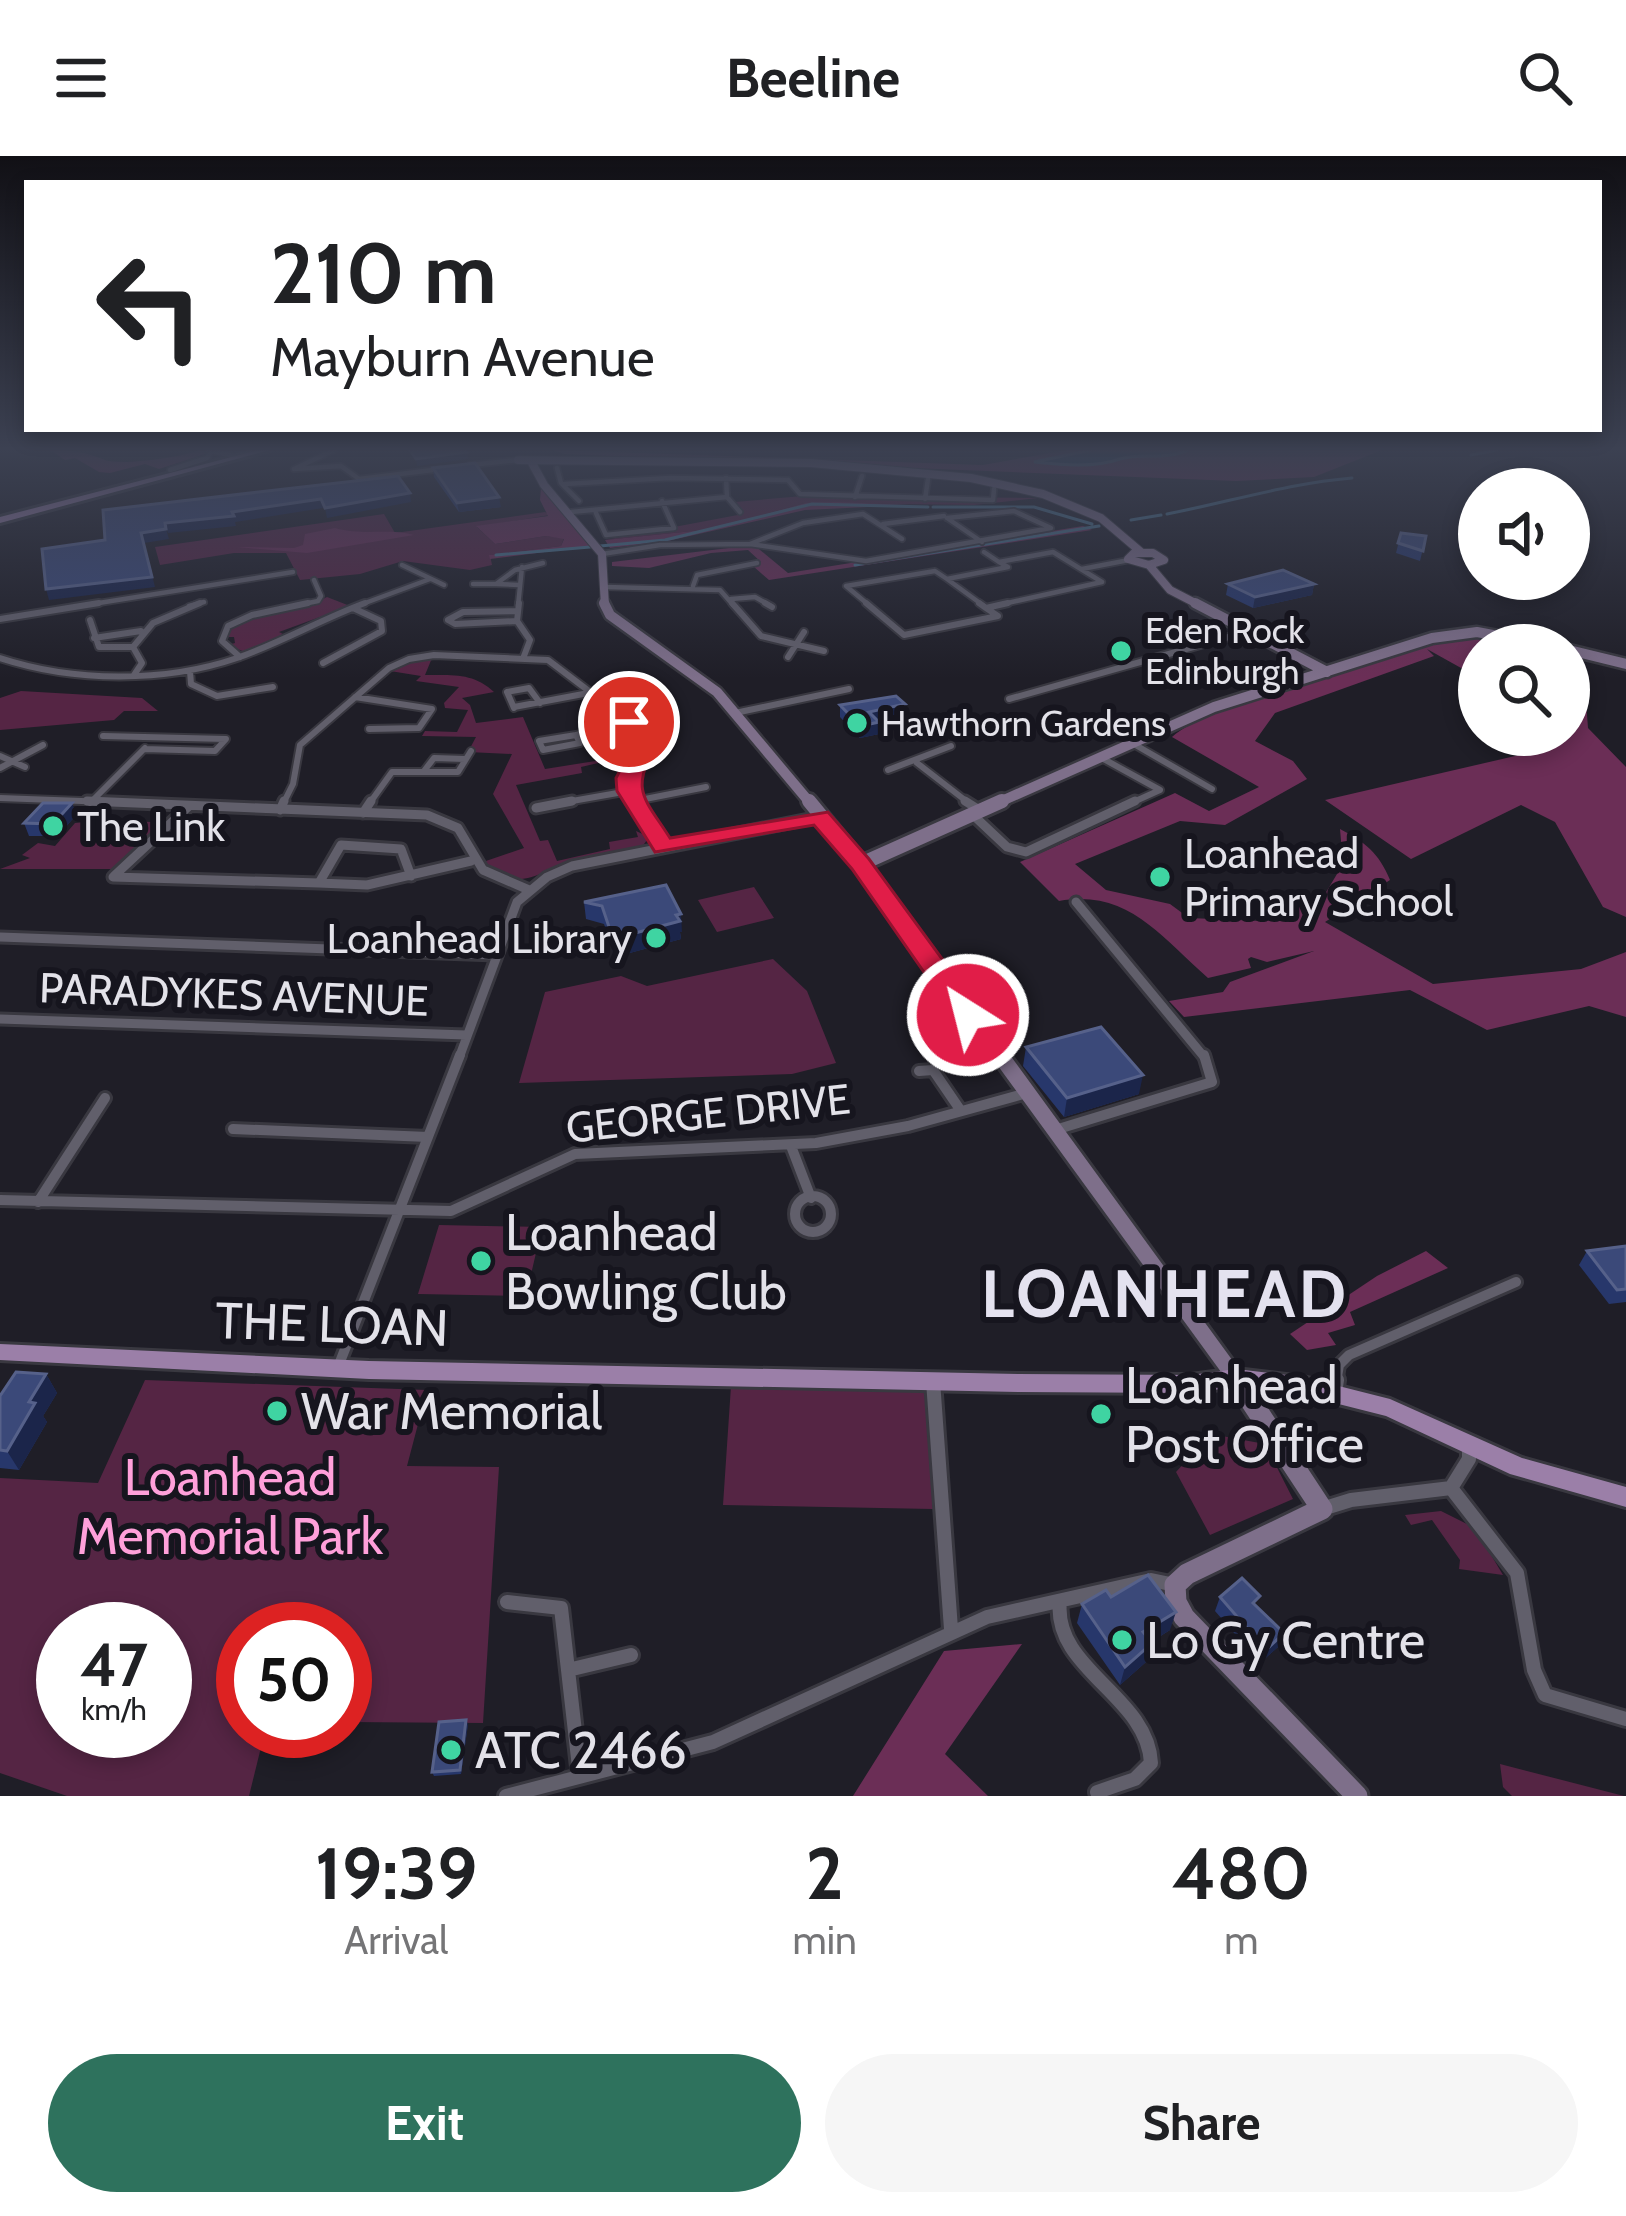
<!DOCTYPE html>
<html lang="en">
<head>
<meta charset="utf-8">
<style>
  body { margin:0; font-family:Cabin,sans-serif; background:#f6f6f6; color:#202124; height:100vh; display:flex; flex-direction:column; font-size:45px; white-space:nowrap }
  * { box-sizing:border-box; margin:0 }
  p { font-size:39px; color:#757577 }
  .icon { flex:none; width:66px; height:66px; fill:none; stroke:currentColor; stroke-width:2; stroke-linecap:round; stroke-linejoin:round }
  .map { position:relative; height:1640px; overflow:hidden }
  .side { display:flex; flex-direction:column; background:#fff; flex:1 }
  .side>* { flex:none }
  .top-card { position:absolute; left:24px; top:24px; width:1578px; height:252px; border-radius:0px; box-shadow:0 6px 18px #0003; background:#fff; color:#202124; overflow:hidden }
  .tools { position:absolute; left:1458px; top:312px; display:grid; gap:24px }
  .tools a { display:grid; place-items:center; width:132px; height:132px; border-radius:50%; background:#fff; box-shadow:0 6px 18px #0003; font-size:60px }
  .speed { position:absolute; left:36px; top:1446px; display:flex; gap:24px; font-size:60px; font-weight:700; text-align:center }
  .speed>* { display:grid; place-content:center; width:156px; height:156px; border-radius:50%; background:#fff; box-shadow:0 6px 18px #0003; line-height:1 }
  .speed small { font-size:30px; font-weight:400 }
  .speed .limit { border:18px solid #d22; background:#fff; color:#111 }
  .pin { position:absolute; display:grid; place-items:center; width:102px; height:102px; color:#fff; margin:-51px; border:6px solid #fff; border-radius:50%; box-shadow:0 3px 12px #0007 }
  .me { position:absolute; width:132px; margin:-66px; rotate:324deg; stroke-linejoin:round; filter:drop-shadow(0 0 9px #0008) }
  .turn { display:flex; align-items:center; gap:42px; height:252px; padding:0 48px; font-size:54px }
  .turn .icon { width:156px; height:156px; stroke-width:2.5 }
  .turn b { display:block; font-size:84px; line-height:102px }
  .eta { display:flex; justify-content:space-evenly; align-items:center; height:204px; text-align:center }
  .eta b { font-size:72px; font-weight:800; line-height:84px }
  .action { display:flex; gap:24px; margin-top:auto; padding:24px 48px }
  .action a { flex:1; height:138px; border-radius:72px; background:#2e725d; color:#fff; font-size:48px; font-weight:800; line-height:138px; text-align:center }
  .action a+a { background:#f6f6f6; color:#202124 }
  header { display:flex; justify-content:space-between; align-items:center; height:156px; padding:0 48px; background:#fff; font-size:54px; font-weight:800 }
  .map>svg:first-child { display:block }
</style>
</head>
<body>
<header><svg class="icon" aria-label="menu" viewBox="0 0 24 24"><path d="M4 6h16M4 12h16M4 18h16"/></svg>Beeline<svg class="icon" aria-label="search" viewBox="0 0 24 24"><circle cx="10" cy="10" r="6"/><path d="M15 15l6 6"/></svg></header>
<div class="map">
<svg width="1626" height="1640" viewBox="0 0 1626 1640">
  <rect width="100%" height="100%" fill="#1f1e27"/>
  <!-- green -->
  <path fill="#552544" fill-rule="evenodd" d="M803,340L1038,342L974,349L805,347L712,373L605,384L743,358L735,346Z
    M545,356L550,359L477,371L495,388L546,380L564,382L561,390L490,399L492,409L470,414L403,405L360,418L300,424L286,397H234L160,409L155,391L384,358L395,377Z
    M327,441L350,450L279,476L283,478L247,497L228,489L235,487L234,481H226L230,472C265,455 292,459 327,441Z
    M432,502L425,519C454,519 474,517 494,536L462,542L470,549L476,567L523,561L545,613L633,599L581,611L582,617L516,629L540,685L548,684L557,705L610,693L609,686L638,681L636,675L649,681L642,691C619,695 596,699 573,705C535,716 521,739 483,706L524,692L493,638L512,598L468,596L476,581L422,580L425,575L457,576L468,554L445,552L444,547L459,531L416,525L421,520L390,515L412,504Z
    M21,535L142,542L158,555H124L114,564L0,574V542Z
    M108,664L173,667L114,713H0L30,702L22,699L38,687L55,690L75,667Z
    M754,731L774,762L717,776L698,744Z
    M773,803L807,835L836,907L792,918L519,927L545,836L621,820L647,830Z
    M439,1069L542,1071L526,1140L418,1138Z
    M145,1224L427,1234L407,1310L499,1311L483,1567L345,1566V1473H243V1575H265L249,1640H67L0,1617V1322L98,1327ZM63,1473H165V1575H63Z
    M731,1230L926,1236L933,1353L723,1349Z
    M1211,1278L1265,1288L1293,1343L1210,1379L1176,1316Z
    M1441,1355L1475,1372L1503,1419L1459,1413L1460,1404L1432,1364L1411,1369L1405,1359Z
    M1500,1608L1624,1640H1512L1503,1631Z"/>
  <!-- forest -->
  <path fill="#6b2e56" d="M50,294C73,294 85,296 105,304C122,310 184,301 199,294L208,297L159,313L145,308L110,317L99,316L75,302L65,304Z
    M553,294L983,309L1067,294H1382L1314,321L1236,325L564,298Z
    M541,331L591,390L490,403L489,399L561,390L564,383L546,380L495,388L476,370L548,360L540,344Z
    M837,346L909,349L805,354L663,386L610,392L605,384L712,373L805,347Z
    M1083,370L1092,374L769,424L753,410L761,406L748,394L711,397L649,412L612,410V406L754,389L788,417Z
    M335,372C363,380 388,372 414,379L307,397L237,391L294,392L303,389L305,378Z
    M1461,479H1486L1496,489H1479V522L1427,493L1434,500L1275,557L1255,585L1293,605L1307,623L1225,669L1180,665L1075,708L1106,734L1170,748L1189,762L1262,765L1325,738L1343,708L1340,673C1365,686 1379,697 1390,724L1325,766L1433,828L1581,813L1626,796V861L1589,850L1487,874L1410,834L1184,861L1169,845L1223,836L1230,826L1314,795L1267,806L1251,801L1248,803L1251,812L1208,822C1160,780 1128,733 1059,745L1020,706L1175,637L1209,655L1259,631L1172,581C1222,538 1392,503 1461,479Z
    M1573,528L1585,532L1588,572L1626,611V761L1603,751L1555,666L1521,649L1411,703L1325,644L1541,594L1529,579H1569V529Z
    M1426,1095L1448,1112L1350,1156L1355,1169L1328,1177L1336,1189L1307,1194L1290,1178L1377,1120Z
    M1022,1488L945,1598L988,1640H853L944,1495Z"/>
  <!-- water -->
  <path fill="#074265" stroke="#49728d" stroke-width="3" d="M1091,294H1188C1165,305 1141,296 1120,303C1094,312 1063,309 1034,306Z"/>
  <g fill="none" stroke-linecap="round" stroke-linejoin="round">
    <!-- stream -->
    <path stroke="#49728d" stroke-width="3" d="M1471,299L1497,294
      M933,351H1034L1092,368
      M1167,358C1229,346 1290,327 1352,322
      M1131,364L1161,359
      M600,390L665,384L812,348L928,351
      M496,399L590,391
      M855,409L1099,370"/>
    <!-- street-far4 casing -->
    <g stroke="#393840" stroke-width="8">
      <path id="street-far4" d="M207,294L234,300L259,294
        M470,309L518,304
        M557,312L561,327L579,345
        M294,313L341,310L359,323L441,313
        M294,313L334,294
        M170,314L207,302L211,296
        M788,324L800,338L993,344L994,333
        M564,328L670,322L788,324
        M727,341L740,356
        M855,341L862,320
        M925,343L928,323
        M571,356L727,341L726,322
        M596,357L606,379L674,372L662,345
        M947,362L982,386
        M883,368L944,360
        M750,388L803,367L863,358L902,383
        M984,396L999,406
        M602,398L660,389L750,388L866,405L1051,372L1014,355L947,362
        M402,409L444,429
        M1082,413L1129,404
        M947,423L984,450
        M473,428H496
        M519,429L496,428L515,414L543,407
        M693,430L697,419L757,407
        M605,431L720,434L734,450
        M731,443L755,441L771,450
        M80,450L293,416
        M189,450L204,446
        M294,450L318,445L321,440L314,424
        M357,450L430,423
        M518,450L522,411
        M870,450L846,430L935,415L947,423L1008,411L999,406L1053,396L1102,426L994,450"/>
    </g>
    <!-- street-far3 casing -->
    <g stroke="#393840" stroke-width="10">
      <path id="street-far3" d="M519,447L517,465L530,484L524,500
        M732,447L761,480L824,495
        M765,447L772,451
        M866,447L904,479L998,460L986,452L1008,447
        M979,447L986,452
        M517,455L463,456L448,464L455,468L517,465
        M0,463L99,447
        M90,464L99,491H133L142,507L134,519
        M94,482L141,475
        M133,491L153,467L200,447
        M240,501L222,485L228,470L252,459L308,447
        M788,501L804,476
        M0,502C73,526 164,527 237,502C280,487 322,463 365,447
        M323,507L382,475L381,465L353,452
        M190,515L191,528L217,540L273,531
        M355,541L432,553L419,572L369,573
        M1009,543L1250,475
        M514,551L594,536
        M514,552L507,536L529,532L540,547
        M735,557L849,533
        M576,579L580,587L543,594L539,585Z
        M576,579L629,566
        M103,580L226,583L215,595L144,593
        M1132,587L1212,633
        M0,600L25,611
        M1100,601L1160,634L1129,648
        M917,607L970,648
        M0,612L43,589
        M888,614L951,590
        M424,615L434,602L465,603
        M0,642L163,648
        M635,645L706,631
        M90,647L145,592
        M283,648L293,628L300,589L389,512L409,503L434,499L548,504L639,573L645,588L627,622L637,648
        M369,648L392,616H458L471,595
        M555,648L629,635"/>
    </g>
    <!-- street-far2 casing -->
    <g stroke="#393840" stroke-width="15">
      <path id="street-far2" d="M87,645L427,659L458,672L483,714L529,734
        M635,645L663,691
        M965,645L981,655
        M536,652L572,645
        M280,654L284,645
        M363,657L371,645
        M973,659L1007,691L1026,696L1135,645
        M114,720L188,651
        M113,721L319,727L341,689L401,693L411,720
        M319,727L367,729L471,705
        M1076,746L1205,902
        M0,781L496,799
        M0,863L466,879
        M459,902L517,746L547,721L572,710L819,661"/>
    </g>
    <!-- street-far1 casing -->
    <g stroke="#393840" stroke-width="16">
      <path id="street-far1" d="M919,915L933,914L961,955
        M233,973L428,981
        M1055,974L1212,926L1204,899
        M791,990L811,1042
        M795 1058a18 18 0 1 1 36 0a18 18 0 1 1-36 0Z
        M0,1044L451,1055L575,998L816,987L908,970L1027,937
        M38,1046L105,942
        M338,1211L460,899
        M1336,1227L1339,1209L1349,1199L1516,1126"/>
    </g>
    <!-- street casing -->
    <g stroke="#393840" stroke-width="20">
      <path id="street" d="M933,1225L951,1473
        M1335,1237L1337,1224
        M1451,1332L1517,1417L1534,1514L1545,1539L1626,1563
        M1322,1353L1351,1344L1451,1332L1469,1303V1288
        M1060,1445C1052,1513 1148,1540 1151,1607L1135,1623L1097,1636
        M507,1446L561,1452L568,1514
        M580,1620L568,1514L631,1499
        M506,1640L713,1586L987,1461L1151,1424L1175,1429"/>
    </g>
    <!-- secondary-far4 casing -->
    <g stroke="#393840" stroke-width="10">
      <path id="secondary-far4" d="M518,304L811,307L971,322L1043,338L1101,362L1141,396
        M532,307L544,329L602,398L605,450
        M1134,397H1153L1164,404L1149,409L1128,403Z
        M1149,409L1170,434L1201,450"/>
    </g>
    <!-- secondary-far3 casing -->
    <g stroke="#393840" stroke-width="15">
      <path id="secondary-far3" d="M604,447L610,459L717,536L811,648
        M1195,447L1327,516
        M1569,494L1626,508
        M995,648L1214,551L1432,482L1477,476L1547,489"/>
    </g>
    <!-- secondary-far2 casing -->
    <g stroke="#393840" stroke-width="20">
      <path id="secondary-far2" d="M809,645L861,708L1003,902
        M861,708L1002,645"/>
    </g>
    <!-- secondary-far1 casing -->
    <g stroke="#393840" stroke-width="22">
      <path id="secondary-far1" d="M1000,899L1239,1227"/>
    </g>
    <!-- secondary casing -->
    <g stroke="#393840" stroke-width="27">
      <path id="secondary" d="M1237,1224L1322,1353L1187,1418L1175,1429L1176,1446L1184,1461L1357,1640"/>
    </g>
    <!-- primary casing -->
    <g stroke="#393840" stroke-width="6">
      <path id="primary" d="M259,294H270L0,367V361Z
        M0,1188L369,1205L1018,1218L1191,1219L1236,1213L1303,1221L1390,1243L1522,1302L1626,1331V1351L1510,1318L1386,1260L1303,1239L1236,1231L1191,1237L1018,1236L369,1223L0,1204Z"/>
    </g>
    <!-- street-far4 -->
    <use href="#street-far4" stroke="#615f6b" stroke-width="4.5"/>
    <!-- street-far3 -->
    <use href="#street-far3" stroke="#615f6b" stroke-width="6"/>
    <!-- street-far2 -->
    <use href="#street-far2" stroke="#615f6b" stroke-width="9"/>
    <!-- street-far1 -->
    <use href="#street-far1" stroke="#615f6b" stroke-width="10"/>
    <!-- street -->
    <use href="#street" stroke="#615f6b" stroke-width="14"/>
    <!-- secondary-far4 -->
    <use href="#secondary-far4" stroke="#7e6f8a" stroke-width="8"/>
    <!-- secondary-far3 -->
    <use href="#secondary-far3" stroke="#7e6f8a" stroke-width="10"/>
    <!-- secondary-far2 -->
    <use href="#secondary-far2" stroke="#7e6f8a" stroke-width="14"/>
    <!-- secondary-far1 -->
    <use href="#secondary-far1" stroke="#7e6f8a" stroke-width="16"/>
    <!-- secondary -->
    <use href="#secondary" stroke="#7e6f8a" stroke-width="21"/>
    <!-- primary -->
    <use href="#primary" fill="#9b7fa8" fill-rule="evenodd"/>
  </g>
  <!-- wall -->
  <path fill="#27376b" d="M433,312L501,351L459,356L434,321Z
    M1401,377L1426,380L1420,405L1396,397Z
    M1228,428H1314L1312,439L1253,452L1226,439Z
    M905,548L904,560L878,566L879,578L860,582L840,561V549Z
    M72,647L76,659L58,680H29L24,667Z
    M584,746L682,776H680L681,783L615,801L604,768L586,763Z
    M1026,891L1139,938L1064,961L1023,910Z
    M1626,1090V1146L1609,1148L1579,1109L1587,1095Z
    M46,1218L57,1237L43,1260L47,1266L19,1314L0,1312V1240Z
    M1111,1441L1170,1474L1151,1486L1146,1506L1120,1529L1077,1467L1082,1448Z
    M1220,1441L1256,1450L1278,1491L1260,1507L1215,1455Z
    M468,1568L461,1618L434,1620L432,1616Z"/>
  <!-- shaded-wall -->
  <path fill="#1b254a" d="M467,296L468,303L417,310L416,303Z
    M410,337L411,346L327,362L325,352Z
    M499,341L501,351L459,356L457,347Z
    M321,343L323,352L235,366L236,370L168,377L165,367Z
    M166,373L169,383L144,387L155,431L49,444L46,433L141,377Z
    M1314,428L1312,439L1253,452L1255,441Z
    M905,548L904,560L868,568L869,556Z
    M879,566V578L860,582V570Z
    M72,647L76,659L58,680L53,668Z
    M681,758L682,776H680L681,783L615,801L613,783Z
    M1143,919L1139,938L1064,961L1067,942Z
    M46,1218L57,1237L43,1260L47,1266L19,1314L7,1295L29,1246Z
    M1176,1456L1170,1474L1138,1494L1143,1476Z
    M1284,1477L1278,1491L1260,1507L1266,1494Z
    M1152,1487L1146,1506L1120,1529L1125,1511Z
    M466,1564L468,1568L461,1618L460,1614Z"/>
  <!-- building -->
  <path fill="#3b4979" stroke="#56618a" stroke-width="3" d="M410,294H465L467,296L416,303Z
    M475,307L499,341L457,347L433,312Z
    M398,320L410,337L325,352L321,343L232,356L234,360L165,367L166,373L141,377L152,421L46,433L42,393L105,384L103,354Z
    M1401,377L1426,380L1423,395L1398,387Z
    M1283,414L1314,428L1255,441L1228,428Z
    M896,540L905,548L869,556L879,566L860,570L840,549Z
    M43,647H72L53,668L24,667Z
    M666,729L681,758L676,759L680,765L613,783L602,750L584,746Z
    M1101,871L1143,919L1067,942L1026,891Z
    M1626,1090V1133L1617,1134L1587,1095Z
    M16,1216L46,1218L29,1246L35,1247L7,1295L0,1294V1240Z
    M1148,1419L1176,1456L1143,1476L1152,1487L1125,1511L1082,1448L1106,1434L1111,1441Z
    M1242,1422L1260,1440L1253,1447L1284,1477L1266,1494L1220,1441Z
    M466,1564L460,1614L432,1616L439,1566Z"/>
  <!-- sky -->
  <linearGradient id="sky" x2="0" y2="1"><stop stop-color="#111015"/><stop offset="0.56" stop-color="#3c4152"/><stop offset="1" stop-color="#3c4152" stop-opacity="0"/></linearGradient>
  <rect width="1626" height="523" fill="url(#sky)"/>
  <!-- route -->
  <path fill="#e11d48" stroke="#92132f" stroke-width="3" d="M629,560L646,569L655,588C631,636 643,640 670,682L828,656L869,703L978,852L983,859L978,865H958L852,713L814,669L655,696L617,635L616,622L634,588L619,566Z"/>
  <!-- markers -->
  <g fill="#3fd4a2" stroke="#16151e" stroke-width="4.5">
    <circle cx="1121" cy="495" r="12"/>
    <circle cx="857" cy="567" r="12"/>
    <circle cx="53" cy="670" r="12"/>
    <circle cx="1160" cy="721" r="12"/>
    <circle cx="656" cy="782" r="12"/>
    <circle cx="481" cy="1105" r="12"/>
    <circle cx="277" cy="1255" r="12"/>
    <circle cx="1101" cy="1258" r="12"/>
    <circle cx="1122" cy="1484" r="12"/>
    <circle cx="451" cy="1594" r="12"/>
  </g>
  <g text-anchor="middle" stroke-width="12" stroke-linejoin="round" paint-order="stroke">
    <!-- far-poi labels -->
    <g font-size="36" fill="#e3e2e9" stroke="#16151e" text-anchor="start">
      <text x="1145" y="487">Eden Rock<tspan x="1145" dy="41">Edinburgh</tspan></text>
      <text x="881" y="580">Hawthorn Gardens</text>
    </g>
    <!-- poi labels -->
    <g font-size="42" fill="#e3e2e9" stroke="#16151e" text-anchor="start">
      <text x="77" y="685">The Link</text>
      <text x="1184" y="712">Loanhead<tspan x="1184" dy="48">Primary School</tspan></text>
      <text x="632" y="797" text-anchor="end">Loanhead Library</text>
    </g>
    <!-- street labels -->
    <g font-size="42" fill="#e3e2e9" stroke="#16151e">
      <text transform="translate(234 838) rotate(2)" y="15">PARADYKES AVENUE</text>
      <text transform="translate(708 957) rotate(-6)" y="15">GEORGE DRIVE</text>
    </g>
    <!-- near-poi labels -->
    <g font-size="51" fill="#e3e2e9" stroke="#16151e" text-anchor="start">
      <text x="505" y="1094">Loanhead<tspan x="505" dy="59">Bowling Club</tspan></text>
      <text x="1125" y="1247">Loanhead<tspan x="1125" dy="59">Post Office</tspan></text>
      <text x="301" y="1273">War Memorial</text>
      <text x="1146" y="1502">Lo Gy Centre</text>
      <text x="475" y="1612">ATC 2466</text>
    </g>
    <!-- near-street labels -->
    <g font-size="51" fill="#e3e2e9" stroke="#16151e">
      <text transform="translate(332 1168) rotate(2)" y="18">THE LOAN</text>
    </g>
    <!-- near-park labels -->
    <g font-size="51" fill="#ffa0da" stroke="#16151e">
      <text x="230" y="1339">Loanhead<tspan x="230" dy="59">Memorial Park</tspan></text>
    </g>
    <!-- near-district labels -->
    <g font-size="66" font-weight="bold" letter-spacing="3" fill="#e4e2ef" stroke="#16151e">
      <text x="1165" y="1161">LOANHEAD</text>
    </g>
  </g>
</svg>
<div class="tools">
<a><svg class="icon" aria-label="sound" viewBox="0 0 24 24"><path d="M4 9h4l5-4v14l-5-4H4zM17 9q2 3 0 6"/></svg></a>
<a><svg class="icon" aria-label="search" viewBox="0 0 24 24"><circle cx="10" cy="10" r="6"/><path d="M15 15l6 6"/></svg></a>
</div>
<div class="speed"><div>47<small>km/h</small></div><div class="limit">50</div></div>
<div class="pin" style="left:629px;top:566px;background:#d93025"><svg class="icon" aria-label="arrive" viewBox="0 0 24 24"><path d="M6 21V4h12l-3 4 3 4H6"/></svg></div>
<svg class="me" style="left:968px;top:859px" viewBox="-20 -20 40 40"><circle r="17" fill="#e11d48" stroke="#fff" stroke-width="3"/><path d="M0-11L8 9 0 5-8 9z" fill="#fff"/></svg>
<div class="top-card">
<div class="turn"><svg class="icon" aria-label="left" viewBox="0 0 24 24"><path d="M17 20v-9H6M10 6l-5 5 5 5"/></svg><div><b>210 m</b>Mayburn Avenue</div></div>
</div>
</div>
<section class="side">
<div class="eta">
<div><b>19:39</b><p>Arrival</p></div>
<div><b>2</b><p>min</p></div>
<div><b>480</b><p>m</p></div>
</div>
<div class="action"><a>Exit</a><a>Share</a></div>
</section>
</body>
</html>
